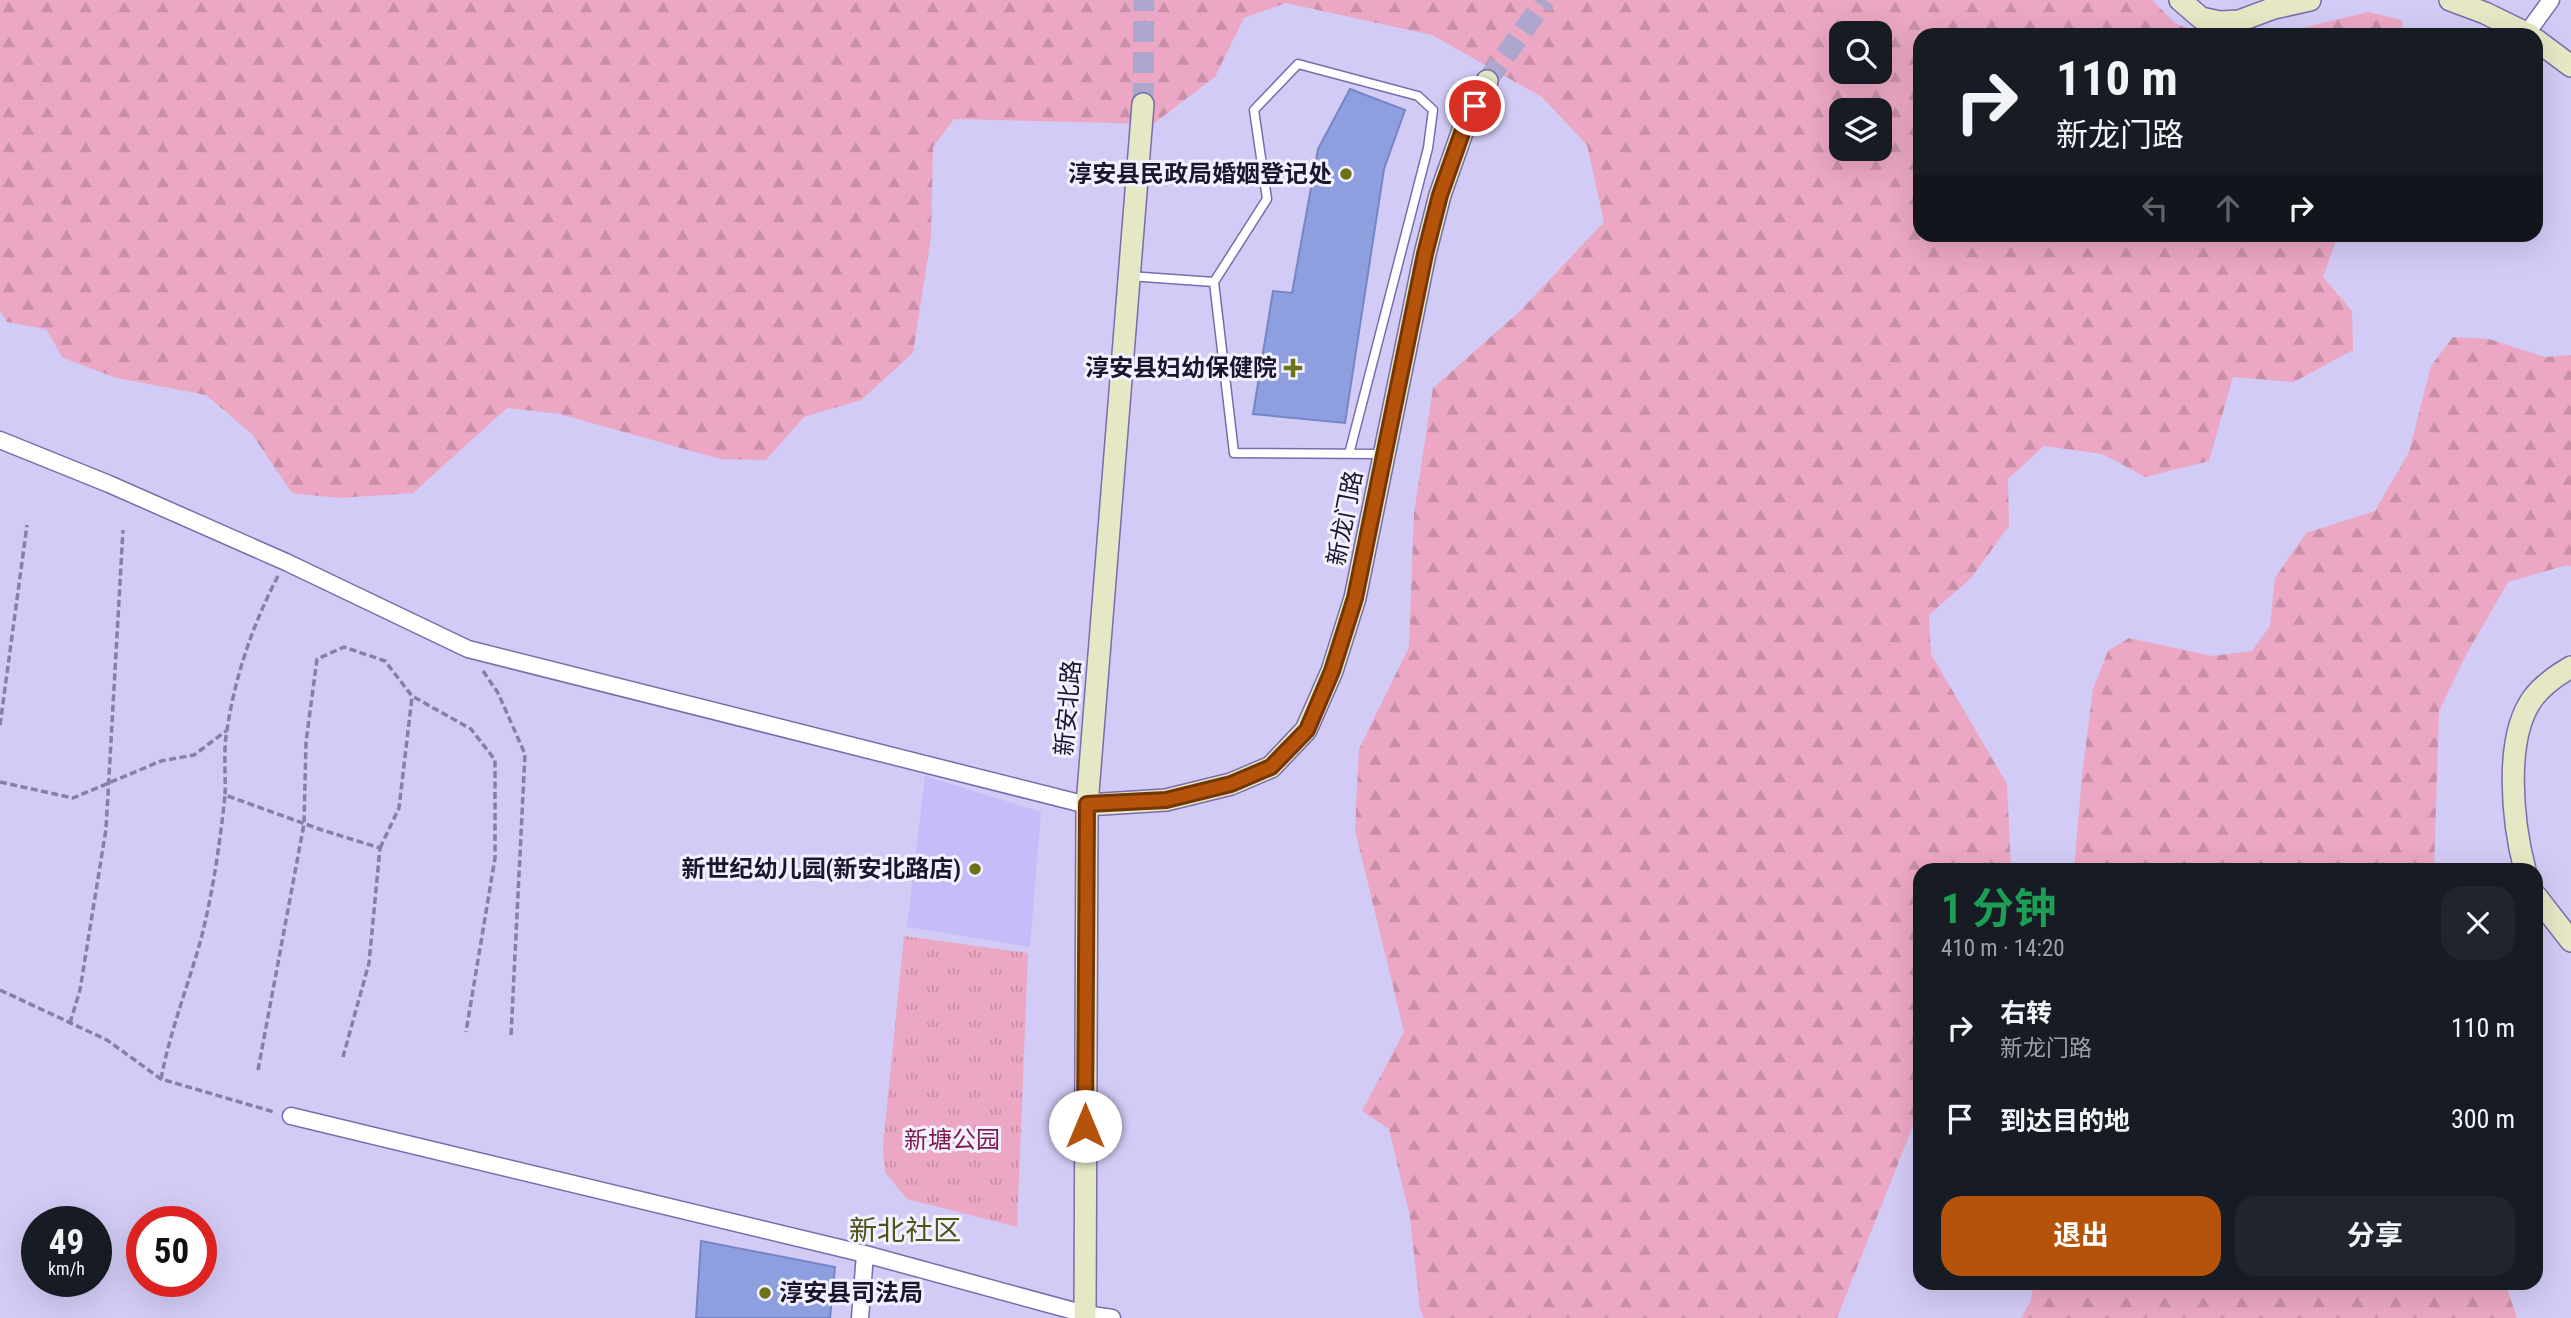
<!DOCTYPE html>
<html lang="zh">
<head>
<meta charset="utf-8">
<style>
  body { margin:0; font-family:"Roboto Condensed","Noto Sans SC",sans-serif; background:#20242c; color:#f1f3f6; height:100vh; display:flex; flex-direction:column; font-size:26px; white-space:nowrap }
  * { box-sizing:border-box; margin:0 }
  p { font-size:23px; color:#9ea1a6 }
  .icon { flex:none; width:38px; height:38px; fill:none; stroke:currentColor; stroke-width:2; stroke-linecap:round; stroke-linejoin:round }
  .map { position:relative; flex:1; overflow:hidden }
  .panel { position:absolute; left:1913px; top:863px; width:630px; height:427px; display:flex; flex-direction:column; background:#171b24; border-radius:21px; box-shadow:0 7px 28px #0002 }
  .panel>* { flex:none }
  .hud { position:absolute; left:1913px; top:28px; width:630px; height:214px; border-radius:21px; box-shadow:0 7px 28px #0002; background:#171b24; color:#f1f3f6; overflow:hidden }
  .fabs { position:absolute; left:1829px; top:21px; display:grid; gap:14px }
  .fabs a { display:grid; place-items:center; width:63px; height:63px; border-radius:14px; background:#171b24; box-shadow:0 7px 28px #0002; font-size:35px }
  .speed { position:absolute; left:21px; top:1206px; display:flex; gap:14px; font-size:35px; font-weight:700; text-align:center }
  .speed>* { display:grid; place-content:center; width:91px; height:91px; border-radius:50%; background:#171b24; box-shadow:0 7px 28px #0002; line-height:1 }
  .speed small { font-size:18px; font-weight:400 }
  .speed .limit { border:10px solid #d22; background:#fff; color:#111 }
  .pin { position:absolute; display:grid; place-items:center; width:60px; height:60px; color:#fff; margin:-30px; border:4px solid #fff; border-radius:50%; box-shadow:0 2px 7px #0007 }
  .me { position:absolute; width:77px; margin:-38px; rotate:0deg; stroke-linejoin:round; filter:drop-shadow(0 0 5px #0008) }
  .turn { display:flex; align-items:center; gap:24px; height:147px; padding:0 28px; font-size:32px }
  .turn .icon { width:91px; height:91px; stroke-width:2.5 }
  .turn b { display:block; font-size:49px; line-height:60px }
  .lanes { display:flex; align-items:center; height:66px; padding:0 28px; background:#0003; justify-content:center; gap:35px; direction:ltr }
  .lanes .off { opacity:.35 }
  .round { display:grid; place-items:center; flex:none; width:74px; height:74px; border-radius:21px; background:#20242c }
  .overview { display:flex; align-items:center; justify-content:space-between; height:119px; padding:0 28px }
  h1 { font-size:42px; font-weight:700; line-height:52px; color:#1e9e55 }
  .action { display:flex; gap:14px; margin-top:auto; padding:14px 28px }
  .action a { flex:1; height:80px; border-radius:21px; background:#b45309; color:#fff; font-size:28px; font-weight:700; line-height:80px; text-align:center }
  .action a+a { background:#20242c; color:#f1f3f6 }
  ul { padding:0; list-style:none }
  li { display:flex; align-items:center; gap:21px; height:91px; padding:0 28px }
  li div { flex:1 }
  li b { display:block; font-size:26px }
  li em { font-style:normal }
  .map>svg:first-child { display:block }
</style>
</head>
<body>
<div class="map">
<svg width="2571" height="1318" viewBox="0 0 2571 1318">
  <defs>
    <pattern id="grass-tufts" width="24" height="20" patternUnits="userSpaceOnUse" patternTransform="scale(1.75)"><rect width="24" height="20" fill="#eba7c3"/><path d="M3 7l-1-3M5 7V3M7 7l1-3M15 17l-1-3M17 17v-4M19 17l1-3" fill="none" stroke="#c98fa8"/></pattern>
    <pattern id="forest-firs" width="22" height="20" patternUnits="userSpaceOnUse" patternTransform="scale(1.75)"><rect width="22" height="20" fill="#eba7c3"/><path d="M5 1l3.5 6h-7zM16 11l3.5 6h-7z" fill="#c98fa8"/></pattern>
  </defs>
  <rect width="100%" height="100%" fill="#d2cbf5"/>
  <!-- built -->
  <path fill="#c7bcf9" d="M925,776L1041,812L1030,947L907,927Z"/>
  <!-- grass -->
  <path fill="url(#grass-tufts)" d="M904,936L1028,953L1017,1227L907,1199L885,1172L883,1146Z"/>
  <!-- forest -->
  <path fill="url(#forest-firs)" fill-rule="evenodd" d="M0,0H2152L2175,23L2203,35H1920V234L2338,235L2323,277L2352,311L2353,350L2294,382L2233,377L2209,461L2145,477L2103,454L2044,446L2008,479L2009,526L1971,578L1929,615L1931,654L2007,784L2011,870H1920V1108L1837,1318H1424L1420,1309L1410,1217L1389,1129L1362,1111L1404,1032L1355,830L1359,749L1409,647L1414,513L1433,388L1519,312L1604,222L1587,145L1542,97L1432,35L1286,3L1244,18L1215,77L1153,124L954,119L933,147L931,237L913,353L861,400L804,417L766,460L720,459L560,414L507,408L413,493L339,498L292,493L252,434L206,395L117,378L63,358L46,329L7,322L0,311ZM1841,33H1880V72H1841ZM1841,110H1880V149H1841Z
    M2368,12L2402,20L2403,35H2275Z
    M2453,337L2489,339L2545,357L2571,355V566L2567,565L2508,582L2466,655L2439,711L2434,870H2074L2082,776L2093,689L2108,651L2129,638L2212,656L2252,651L2270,626L2275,578L2306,533L2375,511L2409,452L2431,366Z
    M2034,1283H2505L2517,1318H2021L2031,1300Z"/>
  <!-- building -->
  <path fill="#8e9fe0" stroke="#7685c5" stroke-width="2" d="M1350,89L1405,110L1384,169L1345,423L1253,414L1273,291L1292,293L1318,149Z
    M701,1241L835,1267L830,1318H696Z"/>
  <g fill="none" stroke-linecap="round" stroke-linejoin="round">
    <!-- secondary-tunnel -->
    <path stroke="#ada7cd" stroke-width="21" stroke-dasharray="21 10" stroke-linecap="butt" d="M1487,81L1545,0
      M1143,104L1144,0"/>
    <!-- lane casing -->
    <g stroke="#796cac" stroke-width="11">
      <path id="lane" d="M1129,276L1214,282L1234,453L1383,454
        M1214,282L1267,199L1254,110L1298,64L1418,96L1433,110L1428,148L1349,454"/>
    </g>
    <!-- street casing -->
    <g stroke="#796cac" stroke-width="19">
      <path id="street" d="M2527,33L2551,0
        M0,440L109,484L286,562L468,649L1087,805
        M291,1116L865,1254L1085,1314L1112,1318
        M860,1318L865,1254"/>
    </g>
    <!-- secondary casing -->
    <g stroke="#796cac" stroke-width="24">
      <path id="secondary" d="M2180,0L2201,18L2220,22L2239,21L2274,8L2310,0
        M2450,0L2485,13L2530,35
        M2536,40L2571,66
        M1087,805L1166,800L1231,784L1271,767L1306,730L1332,671L1355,598L1425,254L1440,195L1463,130L1487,81
        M2525,870C2513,824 2503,739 2533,698C2543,685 2557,675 2571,667
        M2536,896L2571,941
        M1085,1318L1087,805L1143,104"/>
    </g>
    <!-- path -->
    <path stroke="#8680a3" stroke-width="3.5" stroke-dasharray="7 3.5" stroke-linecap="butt" d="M278,576C253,624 235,676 227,730C223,751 226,774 225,795L322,830L380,848L369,963L343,1057
      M483,671L498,693L525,754L511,1035
      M0,725L27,525
      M0,782L73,798L161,761L194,755L226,731
      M380,848L399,808L412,697
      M0,990L107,1040L161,1079L274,1112
      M70,1023L80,990L106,829L123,530
      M258,1070L304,824L306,742L317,659L344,647L385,661L412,696L471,729L495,760V858L466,1032
      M161,1079C170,1031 188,986 201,939C213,892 220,843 225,795"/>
    <!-- lane -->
    <use href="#lane" stroke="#fff" stroke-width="8"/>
    <!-- street -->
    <use href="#street" stroke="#fff" stroke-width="16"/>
    <!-- secondary -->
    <use href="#secondary" stroke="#e5e7c5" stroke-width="21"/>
  </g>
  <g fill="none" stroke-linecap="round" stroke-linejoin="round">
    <!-- route casing -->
    <g stroke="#753606" stroke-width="18">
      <path id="route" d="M1085,1126L1087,804L1166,800L1231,784L1271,767L1307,730L1332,671L1355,598L1425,254L1440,195L1463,130L1475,106"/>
    </g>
    <!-- route -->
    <use href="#route" stroke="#b45309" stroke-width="12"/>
  </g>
  <!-- markers -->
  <g fill="#6d7219" stroke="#f3f0ff" stroke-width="2.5">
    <circle cx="1346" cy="174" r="7"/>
    <path d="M1289.5 357.5h7v7h7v7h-7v7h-7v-7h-7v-7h7z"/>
    <circle cx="975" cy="869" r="7"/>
    <circle cx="765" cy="1293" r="7"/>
  </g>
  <g text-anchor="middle" stroke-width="6" stroke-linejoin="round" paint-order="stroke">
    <!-- poi labels -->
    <g font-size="24" font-weight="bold" fill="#1b152e" stroke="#f3f0ff" text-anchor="end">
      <text x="1332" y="182">淳安县民政局婚姻登记处</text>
      <text x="1277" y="376">淳安县妇幼保健院</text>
      <text x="961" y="877">新世纪幼儿园(新安北路店)</text>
      <text x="779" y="1301" text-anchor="start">淳安县司法局</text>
    </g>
    <!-- street labels -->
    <g font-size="24" fill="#1b152e" stroke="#f3f0ff">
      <text transform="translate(1345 518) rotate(-79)" y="8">新龙门路</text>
      <text transform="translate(1068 708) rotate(-85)" y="8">新安北路</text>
    </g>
    <!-- park labels -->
    <g font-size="24" fill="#7d1b50" stroke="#f3f0ff">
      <text x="952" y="1148">新塘公园</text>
    </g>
    <!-- quarter labels -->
    <g font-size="28" fill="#4f5318" stroke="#f3f0ff">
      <text x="905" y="1240">新北社区</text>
    </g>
  </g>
</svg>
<div class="fabs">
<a><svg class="icon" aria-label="search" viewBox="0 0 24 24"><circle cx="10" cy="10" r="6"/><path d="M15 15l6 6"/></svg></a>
<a><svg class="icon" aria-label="layers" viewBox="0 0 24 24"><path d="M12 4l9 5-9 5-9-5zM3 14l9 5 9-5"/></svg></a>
</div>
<div class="speed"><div>49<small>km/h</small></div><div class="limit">50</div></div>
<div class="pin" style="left:1475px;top:106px;background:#d93025"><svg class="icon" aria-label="arrive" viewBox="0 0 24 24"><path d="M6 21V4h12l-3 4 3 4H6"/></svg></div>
<svg class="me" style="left:1085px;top:1126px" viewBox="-20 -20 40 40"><circle r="19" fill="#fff"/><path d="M0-13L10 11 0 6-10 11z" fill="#b45309"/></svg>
<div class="hud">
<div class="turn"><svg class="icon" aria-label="right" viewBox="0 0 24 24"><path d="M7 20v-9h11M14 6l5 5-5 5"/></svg><div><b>110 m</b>新龙门路</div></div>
<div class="lanes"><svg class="icon off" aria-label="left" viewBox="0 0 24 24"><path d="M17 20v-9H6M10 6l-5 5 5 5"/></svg><svg class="icon off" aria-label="ahead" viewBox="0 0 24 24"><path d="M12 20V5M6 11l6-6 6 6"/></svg><svg class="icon" aria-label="right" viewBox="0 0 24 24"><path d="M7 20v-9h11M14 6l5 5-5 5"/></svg></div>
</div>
<section class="panel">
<div class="overview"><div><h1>1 分钟</h1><p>410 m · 14:20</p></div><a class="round"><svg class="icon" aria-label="close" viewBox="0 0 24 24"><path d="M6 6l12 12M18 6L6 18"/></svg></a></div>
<ul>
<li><svg class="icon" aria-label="right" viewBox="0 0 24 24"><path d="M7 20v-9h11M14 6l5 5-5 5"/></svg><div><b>右转</b><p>新龙门路</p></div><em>110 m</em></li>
<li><svg class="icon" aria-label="arrive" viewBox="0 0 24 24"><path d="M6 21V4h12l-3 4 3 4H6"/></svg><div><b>到达目的地</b></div><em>300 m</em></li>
</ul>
<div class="action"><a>退出</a><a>分享</a></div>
</section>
</div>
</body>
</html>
